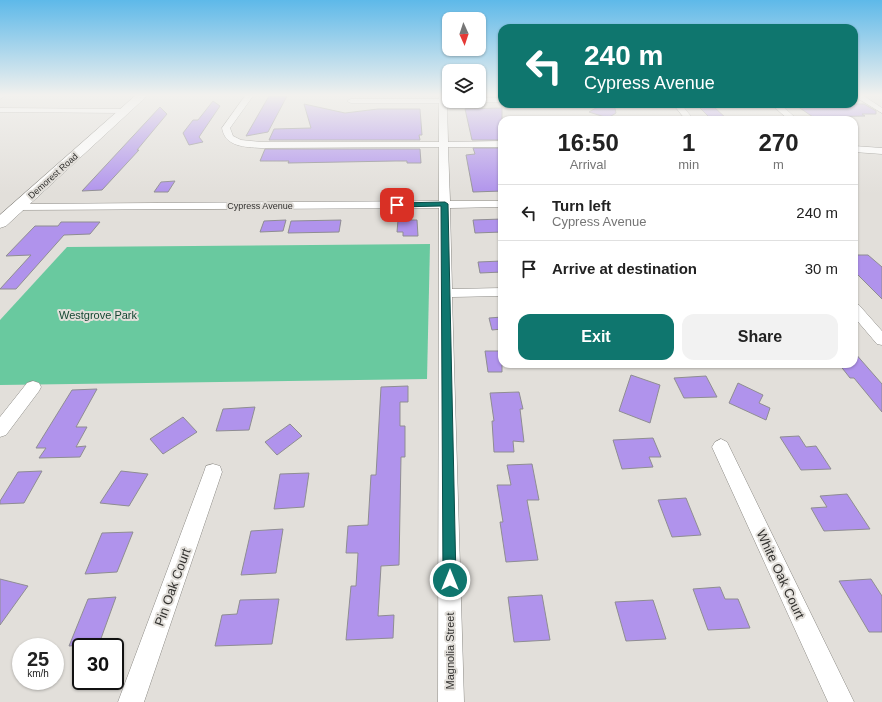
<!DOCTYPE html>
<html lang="en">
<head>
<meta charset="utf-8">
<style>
  body { margin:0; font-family:Helvetica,sans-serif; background:#f2f2f2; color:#222; height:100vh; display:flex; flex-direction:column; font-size:15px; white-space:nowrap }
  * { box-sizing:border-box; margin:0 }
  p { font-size:13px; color:#767676 }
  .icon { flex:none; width:22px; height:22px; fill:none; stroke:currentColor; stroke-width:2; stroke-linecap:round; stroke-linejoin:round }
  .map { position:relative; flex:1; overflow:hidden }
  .panel { position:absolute; left:498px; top:116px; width:360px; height:252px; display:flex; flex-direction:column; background:#fff; border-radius:12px; box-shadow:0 1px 3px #0004 }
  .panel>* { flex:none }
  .guide { position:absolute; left:498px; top:24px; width:360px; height:84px; border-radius:12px; box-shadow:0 1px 3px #0004; background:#0f766e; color:#fff; overflow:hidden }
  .needle { width:26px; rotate:177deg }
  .controls { position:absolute; left:442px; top:12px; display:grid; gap:8px }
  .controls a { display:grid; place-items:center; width:44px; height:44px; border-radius:8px; background:#fff; box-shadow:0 1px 3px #0004; font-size:20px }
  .speed { position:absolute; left:12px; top:638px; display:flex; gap:8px; font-size:20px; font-weight:700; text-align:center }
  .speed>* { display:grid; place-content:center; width:52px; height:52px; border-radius:50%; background:#fff; box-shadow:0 1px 3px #0004; line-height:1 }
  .speed small { font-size:10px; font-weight:400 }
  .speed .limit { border:2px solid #111; border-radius:6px; background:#fff; color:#111 }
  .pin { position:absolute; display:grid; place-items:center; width:34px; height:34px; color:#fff; margin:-17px; border-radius:8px; box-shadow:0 2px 6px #0006 }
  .me { position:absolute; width:44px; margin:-22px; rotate:0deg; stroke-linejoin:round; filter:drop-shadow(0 0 3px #0008) }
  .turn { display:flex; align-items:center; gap:14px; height:84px; padding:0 20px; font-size:18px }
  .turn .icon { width:52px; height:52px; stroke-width:2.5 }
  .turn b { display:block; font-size:28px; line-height:34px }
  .eta { display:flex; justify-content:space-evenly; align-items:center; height:68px; text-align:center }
  .eta b { font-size:24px; font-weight:700; line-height:28px }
  .action { display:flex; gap:8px; margin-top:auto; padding:8px 20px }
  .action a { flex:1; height:46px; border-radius:12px; background:#0f766e; color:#fff; font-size:16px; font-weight:700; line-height:46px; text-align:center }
  .action a+a { background:#f2f2f2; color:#222 }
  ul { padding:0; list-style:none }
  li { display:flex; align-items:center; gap:12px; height:56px; padding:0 20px; border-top:1px solid #e0e0e0 }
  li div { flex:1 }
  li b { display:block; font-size:15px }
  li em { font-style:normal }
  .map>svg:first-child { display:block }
</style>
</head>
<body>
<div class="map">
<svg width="882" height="702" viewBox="0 0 882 702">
  <rect width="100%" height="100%" fill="#e2dfda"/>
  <!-- green -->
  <path fill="#69c99f" d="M430,244L427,379L0,385V320L67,247Z"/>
  <!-- building -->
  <path fill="#b093ec" stroke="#8f8d92" d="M269,96H287L268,132L246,136Z
    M213,101L220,106L199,137L203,142L189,145L183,133L193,120H198Z
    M304,104L345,113L378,109H420L422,135H419L420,140H269L274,129L311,128Z
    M603,104H614L616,113L608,118L589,112Z
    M794,104H864L876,111V114H862L865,116L813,117Z
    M160,107L167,114L137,150H139L102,190L82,191Z
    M699,107H714L728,120H712Z
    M502,108V140H472L465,109Z
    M473,148H502V191L473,192L466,155L475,154Z
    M265,149H420L421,163H407V161H395L288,163L289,161H260Z
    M175,181L168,192H154L161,182Z
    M502,219V232L475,233L473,220Z
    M286,220L283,231L260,232L264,221Z
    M341,220L339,232L288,233L291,221Z
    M398,220H417L418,236H403V232H397Z
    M61,222H100L90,234L64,235L16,289H0L31,255L6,256L35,226H58Z
    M854,255H868L882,267V299L854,271Z
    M502,261V272L480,273L478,262Z
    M502,317V329L492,330L489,318Z
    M485,351H502V372H488Z
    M854,352L882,384V412L854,378H850L839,364H854Z
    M631,375L660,385L650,423L619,411Z
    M706,376L717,397L684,398L674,378Z
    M738,383L763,395L759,403L770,408L766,420L729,403Z
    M408,386V402H400V426H405V457H401L399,565L381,566L378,616L394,615L393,638L346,640L351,586H356L358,553H346L348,526L368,525L371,475H376L381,387Z
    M97,389L76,427H87L76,447L86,446L80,457L39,458L46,448H36L72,390Z
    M519,392L523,409H520L524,442L513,441L514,452H494L492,421H494L490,393Z
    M255,407L249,430L216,431L223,409Z
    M183,417L197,432L163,454L150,439Z
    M290,424L302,436L277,455L265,442Z
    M799,436L806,447L816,446L831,469L801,470L780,437Z
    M653,438L661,457H649L653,467L622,469L613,440Z
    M532,464L539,500H527L538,560L506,562L500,522H503L497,485H511L507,465Z
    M42,471L24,503L0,504V501L18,472Z
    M121,471L148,474L129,506L100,503Z
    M309,473L304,507L274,509L280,474Z
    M847,494L870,529L824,531L811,508L827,507L820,496Z
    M686,498L701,535L672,537L658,500Z
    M283,529L276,573L241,575L251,531Z
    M133,532L117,572L85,574L102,533Z
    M0,579L28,586L0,625Z
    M871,579L882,596V632H869L839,581Z
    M720,587L725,599H738L750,628L708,630L693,589Z
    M542,595L550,640L514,642L508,597Z
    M116,597L99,644L69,646L88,599Z
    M279,599L272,644L215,646L222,615L237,614L240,600Z
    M653,600L666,639L626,641L615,602Z"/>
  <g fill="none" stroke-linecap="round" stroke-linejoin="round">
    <!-- street casing -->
    <g stroke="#8c8a85" stroke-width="1">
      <path id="street" d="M0,96H5L0,99Z
        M245,96H253L230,128L233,136L241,140L261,142H439V103H351L347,101L351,99H439V96H447L449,101H453L447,103L448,142L502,141V147H448L450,201H502V207L450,208L452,289L502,288V296L452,297L464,702H438L439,208L18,210L13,207L18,204L439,201V147L261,148C245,147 225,147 222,128Z
        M854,96H864L882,108V113Z
        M479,98H502V102H476L479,101Z
        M673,104H681L694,120H686Z
        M771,104H780L798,120H789Z
        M0,108L126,109L130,111L126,113L0,112Z
        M854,146L882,148V154L854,152Z
        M854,303L859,305L882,331V345L877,344L854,317Z
        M33,381L39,383L41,387L39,391L6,435L0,437V417L27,383Z
        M721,439L727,442L854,702H828L712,447L715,442Z
        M213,464L220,466L222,472L144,702H118L204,472L206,466Z"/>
    </g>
    <!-- secondary casing -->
    <g stroke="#8c8a85" stroke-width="1">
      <path id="secondary" d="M135,96H147L6,226L0,228V215Z"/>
    </g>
    <!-- street -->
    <use href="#street" fill="#fff" fill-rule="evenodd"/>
    <!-- secondary -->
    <use href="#secondary" fill="#fff" fill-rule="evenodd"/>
  </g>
  <!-- sky -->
  <linearGradient id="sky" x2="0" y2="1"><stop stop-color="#5eb9e9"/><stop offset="0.49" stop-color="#f2f1ee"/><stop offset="1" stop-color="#f2f1ee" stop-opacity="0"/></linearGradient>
  <rect width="882" height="194" fill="url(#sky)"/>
  <!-- route -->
  <path fill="#0f766e" stroke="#0a4d48" d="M445,202L448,204L456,580L455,585L450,587L445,585L443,580L441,206L397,207L393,205L397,203Z"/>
  <g text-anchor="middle" stroke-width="4" stroke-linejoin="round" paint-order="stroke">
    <!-- far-street labels -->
    <g font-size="9" fill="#32312f" stroke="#e2dfda">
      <text transform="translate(53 176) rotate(-42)" y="3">Demorest Road</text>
      <text x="260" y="209">Cypress Avenue</text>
    </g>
    <!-- park labels -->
    <g font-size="11" fill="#154733" stroke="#e2dfda">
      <text x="98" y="319">Westgrove Park</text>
    </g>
    <!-- street labels -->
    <g font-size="11" fill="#32312f" stroke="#e2dfda">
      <text transform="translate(450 651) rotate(-90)" y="4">Magnolia Street</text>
    </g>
    <!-- near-street labels -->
    <g font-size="13" fill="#32312f" stroke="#e2dfda">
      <text transform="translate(781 574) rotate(65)" y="5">White Oak Court</text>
      <text transform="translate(172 587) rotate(-70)" y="5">Pin Oak Court</text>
    </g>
  </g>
</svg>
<div class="controls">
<a><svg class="needle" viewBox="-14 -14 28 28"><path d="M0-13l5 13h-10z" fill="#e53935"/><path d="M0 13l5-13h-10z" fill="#767676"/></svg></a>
<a><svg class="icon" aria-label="layers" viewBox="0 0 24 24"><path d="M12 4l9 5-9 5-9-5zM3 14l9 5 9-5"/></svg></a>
</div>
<div class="speed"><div>25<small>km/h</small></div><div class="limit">30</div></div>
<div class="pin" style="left:397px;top:205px;background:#d93025"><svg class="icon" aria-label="arrive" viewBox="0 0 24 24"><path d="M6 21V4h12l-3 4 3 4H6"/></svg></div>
<svg class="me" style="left:450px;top:580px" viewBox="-20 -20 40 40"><circle r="17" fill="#0f766e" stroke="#fff" stroke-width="3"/><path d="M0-11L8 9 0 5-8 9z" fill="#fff"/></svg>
<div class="guide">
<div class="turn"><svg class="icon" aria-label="left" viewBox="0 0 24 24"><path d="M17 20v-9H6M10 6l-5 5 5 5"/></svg><div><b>240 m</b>Cypress Avenue</div></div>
</div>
<section class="panel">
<div class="eta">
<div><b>16:50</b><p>Arrival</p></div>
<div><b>1</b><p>min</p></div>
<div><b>270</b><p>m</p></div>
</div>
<ul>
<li><svg class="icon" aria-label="left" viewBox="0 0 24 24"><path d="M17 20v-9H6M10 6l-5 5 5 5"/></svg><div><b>Turn left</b><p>Cypress Avenue</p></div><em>240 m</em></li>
<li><svg class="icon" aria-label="arrive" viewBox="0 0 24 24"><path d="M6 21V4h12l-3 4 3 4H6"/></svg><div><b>Arrive at destination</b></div><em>30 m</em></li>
</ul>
<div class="action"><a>Exit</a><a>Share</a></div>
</section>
</div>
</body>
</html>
